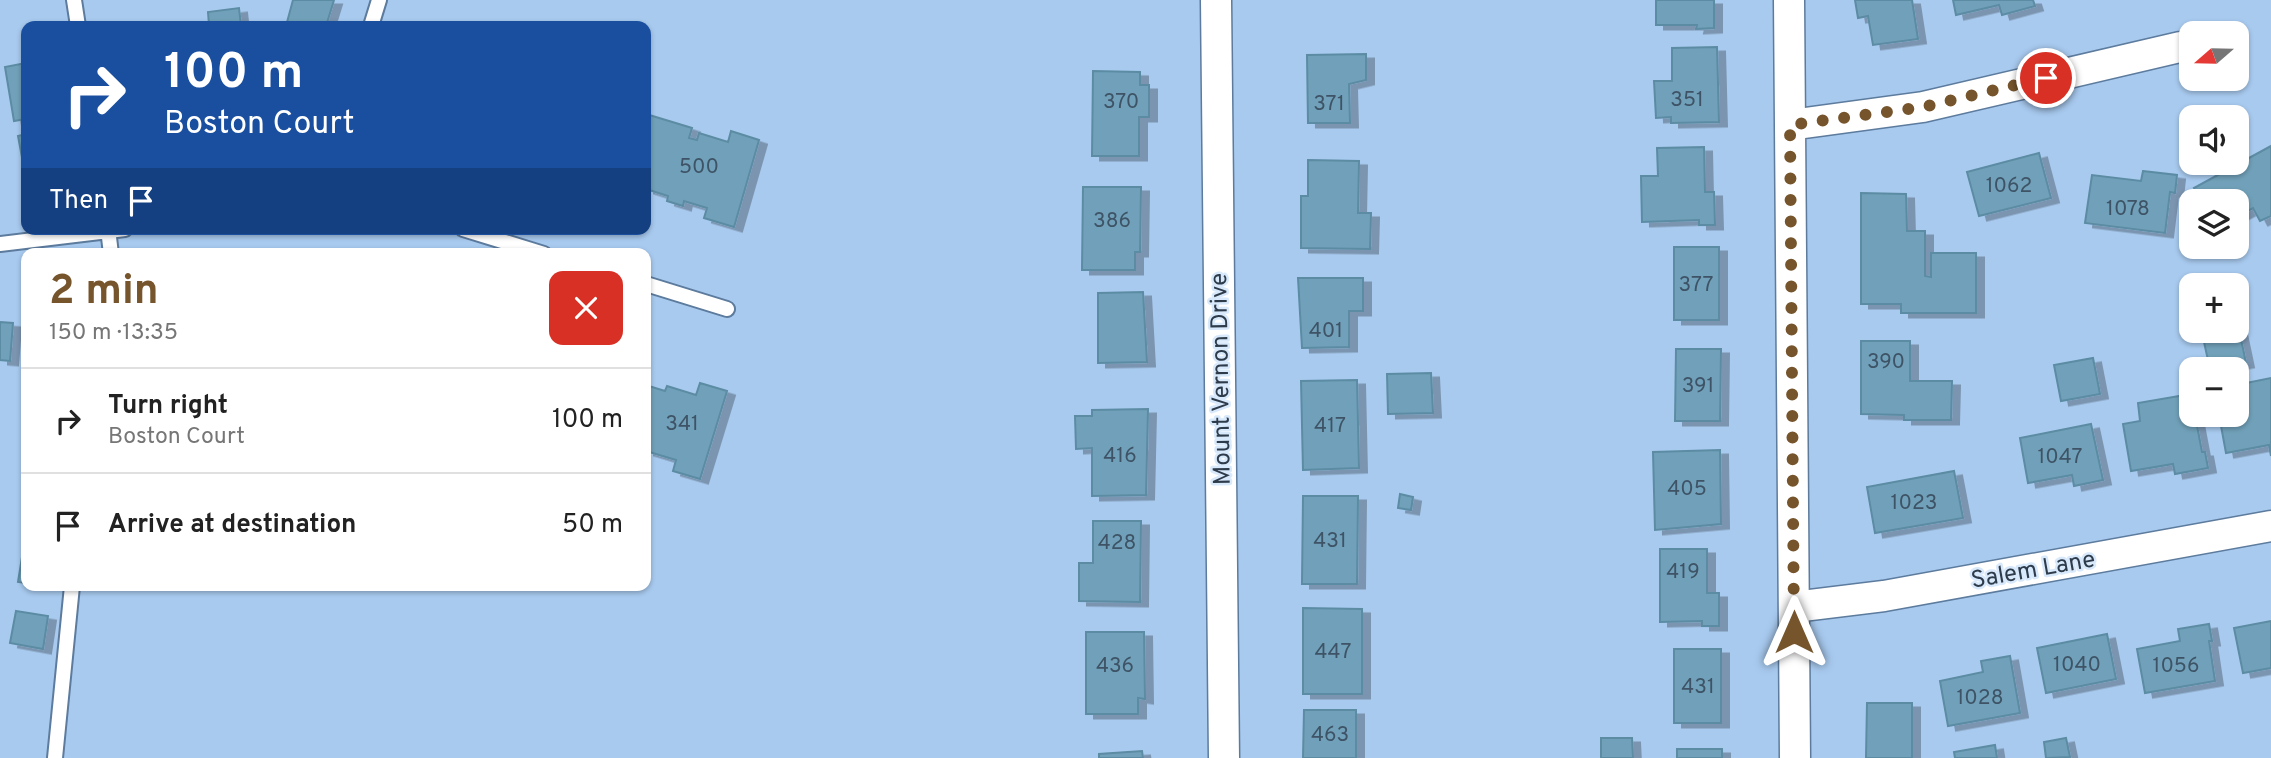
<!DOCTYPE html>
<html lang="en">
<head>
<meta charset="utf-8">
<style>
  body { margin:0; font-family:Overpass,sans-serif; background:#f2f2f2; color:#222; height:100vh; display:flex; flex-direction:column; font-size:26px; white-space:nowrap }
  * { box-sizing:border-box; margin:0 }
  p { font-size:23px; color:#767676 }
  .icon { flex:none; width:38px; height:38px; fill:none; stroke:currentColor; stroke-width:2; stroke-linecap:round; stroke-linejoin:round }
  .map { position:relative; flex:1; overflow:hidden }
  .side { position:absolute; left:21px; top:248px; width:630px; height:343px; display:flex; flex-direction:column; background:#fff; border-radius:14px; box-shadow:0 2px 5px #0004 }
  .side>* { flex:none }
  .hud { position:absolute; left:21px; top:21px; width:630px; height:214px; border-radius:14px; box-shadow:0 2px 5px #0004; background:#1a4fa0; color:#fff; overflow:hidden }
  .needle { width:46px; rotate:250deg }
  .tools { position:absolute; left:2179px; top:21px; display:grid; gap:14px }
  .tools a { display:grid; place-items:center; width:70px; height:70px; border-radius:14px; background:#fff; box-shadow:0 2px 5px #0004; font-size:35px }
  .pin { position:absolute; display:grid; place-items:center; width:60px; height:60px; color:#fff; margin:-30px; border:4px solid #fff; border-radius:50%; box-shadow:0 2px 7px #0007 }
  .me { position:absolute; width:77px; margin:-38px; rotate:0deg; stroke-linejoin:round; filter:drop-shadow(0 0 5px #0008) }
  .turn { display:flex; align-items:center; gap:24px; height:147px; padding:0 28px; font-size:32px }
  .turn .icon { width:91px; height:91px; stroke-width:2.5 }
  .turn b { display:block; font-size:49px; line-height:60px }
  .then { display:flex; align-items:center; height:66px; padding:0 28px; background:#0003; gap:14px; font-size:26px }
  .round { display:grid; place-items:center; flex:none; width:74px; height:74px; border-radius:14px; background:#f2f2f2 }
  .headline { display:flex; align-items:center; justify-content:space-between; height:119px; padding:0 28px }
  h1 { font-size:42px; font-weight:700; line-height:52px; color:#76552c }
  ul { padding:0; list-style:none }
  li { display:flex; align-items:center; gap:21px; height:105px; padding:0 28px; border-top:2px solid #e0e0e0 }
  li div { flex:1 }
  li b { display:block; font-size:26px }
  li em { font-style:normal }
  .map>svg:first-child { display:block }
</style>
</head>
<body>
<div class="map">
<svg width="2271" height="758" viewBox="0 0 2271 758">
  <defs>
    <filter id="shadow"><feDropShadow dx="8" dy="4.5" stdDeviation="0" flood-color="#0004"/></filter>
  </defs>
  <rect width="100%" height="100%" fill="#a8caef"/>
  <!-- building -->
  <path fill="#71a1ba" stroke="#5c8ca4" stroke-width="2" filter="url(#shadow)" d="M293,0H334L326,26H286Z
    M1656,0H1714V28L1696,29L1697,25H1656Z
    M1855,0H1912L1918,39L1873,45L1868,16L1858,18Z
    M1953,0H2033L2035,6L2002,15L1999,5L1956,15Z
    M239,8L241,26H198L209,25L208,12Z
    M1717,47L1719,122L1671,123V117L1656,118L1654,81H1672V48Z
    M1366,54V80L1349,84L1350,123H1308L1307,55Z
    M26,63V119L14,121L5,67Z
    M1093,71L1140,72V85H1149V117H1139V156H1092Z
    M646,114L692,128L689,138L697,140L699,133L728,142L731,131L759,140L734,227L704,218L707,208L684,201L683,206L667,201L668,196L646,189Z
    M26,134V162L23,163L18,136Z
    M2271,146V216L2260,221L2253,208L2236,217V201H2201L2194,188Z
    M1704,147L1705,192H1714L1715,225H1699V220L1642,222L1641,176H1658L1657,148Z
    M2039,153L2051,198L1979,216L1967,172Z
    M1308,160L1359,161L1358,213H1371L1370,249L1301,248V196H1308Z
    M2143,171L2177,175L2175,193L2170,192L2165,233L2085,223L2092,175L2141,181Z
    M1083,187H1141L1140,252H1135V270H1082Z
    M1861,193L1906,194L1907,231H1925V276L1931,277V253H1976V313H1901V304H1861Z
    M1674,247H1719V320H1674Z
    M1298,278H1363V311H1349V347L1302,348Z
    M1143,292L1147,362L1098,363V293Z
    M0,322L13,323L10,361L0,360Z
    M2238,325L2246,363L2210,369L2202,333L2236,331Z
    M1861,341H1910V381H1952L1951,420H1904V415L1861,414Z
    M1676,349H1721L1720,421H1675Z
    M2093,358L2100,394L2061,401L2054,365Z
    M1431,373L1433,413L1388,414L1387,374Z
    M2271,378V456L2269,445L2226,453L2219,415H2236V385Z
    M1357,380L1359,468L1303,470L1301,381Z
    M700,383L727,391L700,479L673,471L676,460L646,451V385L665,391L667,386L696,395Z
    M2191,394V415H2195L2202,452H2205L2208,468L2175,474L2173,464L2131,471L2123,424L2140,421L2138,403Z
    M1148,409L1146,495L1092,496V448L1076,449L1075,416H1092V410Z
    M2091,424L2103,480L2074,486L2072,475L2028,483L2020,438Z
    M1720,450L1721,524L1655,530L1653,452Z
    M1954,471L1963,518L1875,533L1867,487Z
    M1400,494L1413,497L1411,510L1398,508Z
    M1303,496H1358L1357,584H1302Z
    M1093,521H1141L1140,602L1079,601V563H1093Z
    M1660,549H1707V593H1719V626H1702V621L1660,622Z
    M22,557L26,558V583L18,582Z
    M1303,608L1362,609V694H1303Z
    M16,611L48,616L43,649L10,643Z
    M2271,621V668L2243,673L2234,628Z
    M2209,624L2212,641H2209L2215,681L2145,693L2137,649L2180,641L2178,629Z
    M1086,632H1144L1145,699L1138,698V714H1086Z
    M2107,634L2116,679L2046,693L2037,648Z
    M1674,649H1721V723H1674Z
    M2010,656L2020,713L1948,726L1940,681L1983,672L1981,661Z
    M1867,703H1912V758H1866Z
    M1304,710H1356V758H1303Z
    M1601,738H1632L1633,758H1601Z
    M2066,738L2070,757L2046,758L2044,742Z
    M1995,745L1997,758H1955L1954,752Z
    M1677,749H1722V758H1677Z
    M1142,751L1143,758H1099V754Z"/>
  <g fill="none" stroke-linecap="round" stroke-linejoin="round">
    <!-- lane casing -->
    <g stroke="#5c7b9d" stroke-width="18">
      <path id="lane" d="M74,0L78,26
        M371,26L379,0
        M108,229L111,254
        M463,229L544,254
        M0,244L125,229
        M646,284L727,309
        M55,758L72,586"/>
    </g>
    <!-- street casing -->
    <g stroke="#5c7b9d" stroke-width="33">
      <path id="street" d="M1216,0L1224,758
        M1789,0L1795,758
        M1790,125L1923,107L2180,47
        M1794,607L1884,596L2271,526"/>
    </g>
    <!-- lane -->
    <use href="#lane" stroke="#fff" stroke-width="14"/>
    <!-- street -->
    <use href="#street" stroke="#fff" stroke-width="30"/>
  </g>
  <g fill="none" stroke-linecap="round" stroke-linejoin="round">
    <!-- route -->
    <path stroke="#76552c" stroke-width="12" stroke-dasharray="0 21.6" d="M1794,632L1790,125L1923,107L2046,78"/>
  </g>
  <g text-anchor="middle" stroke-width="5" stroke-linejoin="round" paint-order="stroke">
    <!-- number labels -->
    <g font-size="21" fill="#3e5466">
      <text x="1687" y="106">351</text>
      <text x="1121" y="108">370</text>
      <text x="1329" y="110">371</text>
      <text x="699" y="173">500</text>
      <text x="2009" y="192">1062</text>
      <text x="2128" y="215">1078</text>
      <text x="1112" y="227">386</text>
      <text x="1696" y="291">377</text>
      <text x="1326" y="337">401</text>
      <text x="1886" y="368">390</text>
      <text x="1698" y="392">391</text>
      <text x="682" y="430">341</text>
      <text x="1330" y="432">417</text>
      <text x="1120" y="462">416</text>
      <text x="2060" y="463">1047</text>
      <text x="1687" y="495">405</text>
      <text x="1914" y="509">1023</text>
      <text x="1330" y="547">431</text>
      <text x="1117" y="549">428</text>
      <text x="1683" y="578">419</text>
      <text x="1333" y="658">447</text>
      <text x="2077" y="671">1040</text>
      <text x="1115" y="672">436</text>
      <text x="2176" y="672">1056</text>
      <text x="1698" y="693">431</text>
      <text x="1980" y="704">1028</text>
      <text x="1330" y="741">463</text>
    </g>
    <!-- street labels -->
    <g font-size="24" fill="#2d3b4a" stroke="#d8e9fc">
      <text transform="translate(1220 379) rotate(-91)" y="8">Mount Vernon Drive</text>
      <text transform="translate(2033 569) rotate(-10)" y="8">Salem Lane</text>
    </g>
  </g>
</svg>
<div class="tools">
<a><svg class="needle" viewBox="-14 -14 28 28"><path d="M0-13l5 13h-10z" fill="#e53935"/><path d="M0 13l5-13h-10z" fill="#767676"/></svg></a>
<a><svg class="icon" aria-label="sound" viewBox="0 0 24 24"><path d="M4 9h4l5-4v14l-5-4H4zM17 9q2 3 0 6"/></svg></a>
<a><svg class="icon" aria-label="layers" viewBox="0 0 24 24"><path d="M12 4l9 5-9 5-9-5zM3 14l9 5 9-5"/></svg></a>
<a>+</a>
<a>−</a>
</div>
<div class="pin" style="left:2046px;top:78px;background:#d93025"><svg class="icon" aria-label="arrive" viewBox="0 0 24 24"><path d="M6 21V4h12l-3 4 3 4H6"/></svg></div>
<svg class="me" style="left:1794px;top:632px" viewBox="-20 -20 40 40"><path d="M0-17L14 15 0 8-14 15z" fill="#76552c" stroke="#fff" stroke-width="4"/></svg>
<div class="hud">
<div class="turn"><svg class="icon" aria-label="right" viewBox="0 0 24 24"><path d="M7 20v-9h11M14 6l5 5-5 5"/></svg><div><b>100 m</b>Boston Court</div></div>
<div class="then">Then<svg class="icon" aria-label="arrive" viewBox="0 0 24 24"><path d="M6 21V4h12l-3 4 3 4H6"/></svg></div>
</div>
<section class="side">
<div class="headline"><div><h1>2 min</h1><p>150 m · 13:35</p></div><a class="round" style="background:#d93025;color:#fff"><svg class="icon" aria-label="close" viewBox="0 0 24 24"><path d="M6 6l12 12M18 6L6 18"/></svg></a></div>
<ul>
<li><svg class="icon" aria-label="right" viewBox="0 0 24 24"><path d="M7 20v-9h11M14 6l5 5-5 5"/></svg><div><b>Turn right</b><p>Boston Court</p></div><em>100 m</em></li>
<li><svg class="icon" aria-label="arrive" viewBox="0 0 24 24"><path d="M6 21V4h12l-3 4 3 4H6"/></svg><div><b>Arrive at destination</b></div><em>50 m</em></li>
</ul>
</section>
</div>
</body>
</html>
